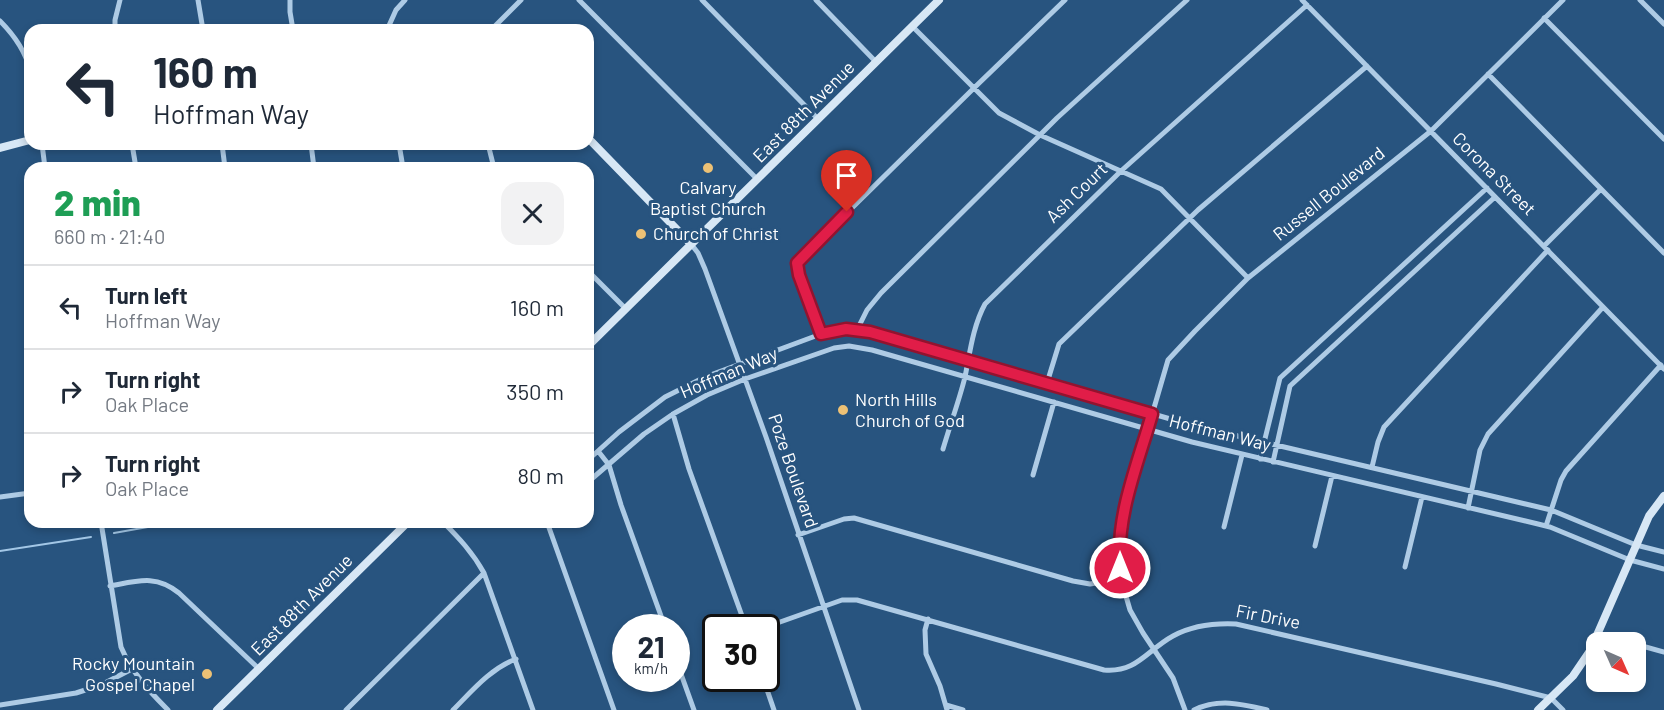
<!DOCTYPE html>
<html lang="en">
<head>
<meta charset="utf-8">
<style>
  body { margin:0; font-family:Barlow,sans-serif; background:#f2f2f3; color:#1f2937; height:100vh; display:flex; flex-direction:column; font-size:22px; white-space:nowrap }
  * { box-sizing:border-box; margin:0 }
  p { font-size:20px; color:#747a83 }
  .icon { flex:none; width:33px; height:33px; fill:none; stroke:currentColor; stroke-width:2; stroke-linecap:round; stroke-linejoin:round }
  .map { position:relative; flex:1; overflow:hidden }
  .side { position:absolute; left:24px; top:162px; width:570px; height:366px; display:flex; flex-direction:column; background:#fff; border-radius:18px; box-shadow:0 3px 9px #0003 }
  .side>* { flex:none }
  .guide { position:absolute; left:24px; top:24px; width:570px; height:126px; border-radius:18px; box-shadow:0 3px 9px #0003; background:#fff; color:#1f2937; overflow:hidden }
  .needle { width:39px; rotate:135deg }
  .buttons { position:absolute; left:1586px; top:632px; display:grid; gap:12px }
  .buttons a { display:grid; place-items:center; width:60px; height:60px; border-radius:12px; background:#fff; box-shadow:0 3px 9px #0003; font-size:30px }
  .speed { position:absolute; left:612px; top:614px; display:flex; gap:12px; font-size:30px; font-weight:700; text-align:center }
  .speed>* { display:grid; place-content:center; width:78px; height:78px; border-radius:50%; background:#fff; box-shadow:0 3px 9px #0003; line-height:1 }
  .speed small { font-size:15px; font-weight:400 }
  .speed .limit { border:3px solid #111; border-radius:9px; background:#fff; color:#111 }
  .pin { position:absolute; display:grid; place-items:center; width:51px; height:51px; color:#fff; margin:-62px -26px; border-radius:50% 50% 50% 0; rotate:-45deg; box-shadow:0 0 6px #0007 }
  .pin .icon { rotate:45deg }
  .me { position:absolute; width:66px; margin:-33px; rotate:0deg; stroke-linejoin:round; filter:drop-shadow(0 0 4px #0008) }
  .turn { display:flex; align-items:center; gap:21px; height:126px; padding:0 30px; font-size:27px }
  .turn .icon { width:78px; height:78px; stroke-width:2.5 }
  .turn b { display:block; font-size:42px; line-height:51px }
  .round { display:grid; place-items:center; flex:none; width:63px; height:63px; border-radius:18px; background:#f2f2f3 }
  .overview { display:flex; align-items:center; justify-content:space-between; height:102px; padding:0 30px }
  h1 { font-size:36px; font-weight:800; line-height:45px; color:#1e9e55 }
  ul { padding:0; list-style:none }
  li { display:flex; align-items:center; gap:18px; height:84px; padding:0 30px; border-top:2px solid #e0e1e3 }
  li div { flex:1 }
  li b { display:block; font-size:22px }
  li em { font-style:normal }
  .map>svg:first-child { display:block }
</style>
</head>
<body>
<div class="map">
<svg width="1664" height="710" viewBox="0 0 1664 710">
  <rect width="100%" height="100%" fill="#28547f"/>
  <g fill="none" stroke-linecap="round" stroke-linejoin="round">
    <!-- stream -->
    <path stroke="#a3c7e6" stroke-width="2" d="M114,533L176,522
      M0,551L91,537"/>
    <!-- street -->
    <path stroke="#aecbe5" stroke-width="5" d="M198,0L203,30
      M290,0V12L293,30
      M579,0L757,179
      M702,0L818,119
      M816,0L876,62
      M1302,0L1664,369
      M1640,0L1664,24
      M1544,18L1664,139
      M0,21C14,35 25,50 30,70
      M912,26L999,113L1040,135L1161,189L1248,278
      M115,30V20L120,0
      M387,30L396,10L405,0
      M491,30L521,0
      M1488,74L1664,253
      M42,144L45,168
      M132,144L136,168
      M222,144L225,168
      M311,144L314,168
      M399,144L403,168
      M488,144L494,168
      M691,244L698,253L705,269L766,437L859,710
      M1544,246L1601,189
      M588,271L626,309
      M857,330L867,310L881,293L1057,118L1187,0
      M821,334L797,268L798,261L974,88L1065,0
      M1047,383L1059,344L1198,210L1367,66
      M673,414L689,469L746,627
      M943,449C950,425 959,401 965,377C970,352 973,326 985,304L1121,171L1307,5
      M598,451L609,465L621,505L665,627
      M1260,459L1280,378L1487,188
      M588,460L619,432L665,397L705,377L821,334C843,328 861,330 882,335L1191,425L1551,510L1636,545L1664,552
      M1273,462L1290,386L1495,197
      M1372,467L1378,442L1384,427L1548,250
      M1033,475L1054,402
      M588,482L644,434L673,414L707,395L745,379L834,348L849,346L872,350L1192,442L1538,524L1550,527L1630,560L1664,569
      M0,497L30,493
      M1468,508L1480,450L1488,434L1603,307
      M101,522L121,647C132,673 149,691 168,710
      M443,522C459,538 473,553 484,573L533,710
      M547,522L614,710
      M1546,526L1561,480L1566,471L1661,365
      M1224,527L1242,455
      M798,535L844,519L854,518L1073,581L1090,584L1121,579
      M1315,546L1332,476
      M1405,567L1422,497
      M110,586C137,581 156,574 179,593L259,669
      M928,619L925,630L926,654L940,686L947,710
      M766,627L842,600H857L1104,670C1137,673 1147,650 1173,636C1193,625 1214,623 1236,624L1496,684L1551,698L1563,710
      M1597,634L1627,642
      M1635,644L1664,652
      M676,660L694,710
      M763,678L774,710
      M0,705L76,693L101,685L132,669
      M946,705L963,710
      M346,710L484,573
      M453,710C472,691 490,669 516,659
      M1185,710L1173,678L1143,633L1130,610L1121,579L1119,554L1121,521L1168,360L1195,331L1248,278L1431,131L1563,0
      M1194,710C1219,698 1242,704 1267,710"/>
    <!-- secondary -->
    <path stroke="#d7e7f5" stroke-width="8" d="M588,138L691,244
      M0,148L30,140
      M588,346L939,0
      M217,710L408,522
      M1538,710L1573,676L1590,651L1649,516L1664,496"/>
  </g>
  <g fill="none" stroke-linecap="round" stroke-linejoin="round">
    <!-- route casing -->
    <g stroke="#92132f" stroke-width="15">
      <path id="route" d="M847,212L797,263L799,275L821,334L846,329L870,332L1152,414C1138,464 1116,514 1120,568"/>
    </g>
    <!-- route -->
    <use href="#route" stroke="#e11d48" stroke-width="10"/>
  </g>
  <!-- markers -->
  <g fill="#edc175" stroke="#28547f" stroke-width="2">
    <circle cx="708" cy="168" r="6"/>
    <circle cx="641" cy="234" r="6"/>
    <circle cx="843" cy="410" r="6"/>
    <circle cx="207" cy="674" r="6"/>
  </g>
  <g text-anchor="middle" stroke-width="6" stroke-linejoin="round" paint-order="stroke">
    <!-- street labels -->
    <g font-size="18" fill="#fff" stroke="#28547f">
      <text transform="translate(804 112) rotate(-45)" y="6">East 88th Avenue</text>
      <text transform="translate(1494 174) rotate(45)" y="6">Corona Street</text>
      <text transform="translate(1077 193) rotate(-44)" y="6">Ash Court</text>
      <text transform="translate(1329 194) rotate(-39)" y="6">Russell Boulevard</text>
      <text transform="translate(729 373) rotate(-23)" y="6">Hoffman Way</text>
      <text transform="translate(1220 433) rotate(14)" y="6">Hoffman Way</text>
      <text transform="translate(793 471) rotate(71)" y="6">Poze Boulevard</text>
      <text transform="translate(302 605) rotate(-45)" y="6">East 88th Avenue</text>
      <text transform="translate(1268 617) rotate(11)" y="6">Fir Drive</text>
    </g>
    <!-- poi labels -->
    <g font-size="18" fill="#fff" stroke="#28547f" text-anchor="start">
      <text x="708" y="194" text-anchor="middle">Calvary<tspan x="708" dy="21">Baptist Church</tspan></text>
      <text x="653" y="240">Church of Christ</text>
      <text x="855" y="406">North Hills<tspan x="855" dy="21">Church of God</tspan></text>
      <text x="195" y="670" text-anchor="end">Rocky Mountain<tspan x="195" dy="21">Gospel Chapel</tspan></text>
    </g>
  </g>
</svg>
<div class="buttons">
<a><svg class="needle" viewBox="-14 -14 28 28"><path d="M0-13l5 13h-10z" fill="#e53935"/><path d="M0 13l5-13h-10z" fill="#747a83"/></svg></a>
</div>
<div class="speed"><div>21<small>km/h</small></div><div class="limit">30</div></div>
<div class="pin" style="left:847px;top:212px;background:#d93025"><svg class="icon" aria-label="arrive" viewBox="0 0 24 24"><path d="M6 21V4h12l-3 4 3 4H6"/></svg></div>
<svg class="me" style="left:1120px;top:568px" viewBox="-20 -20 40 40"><circle r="17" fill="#e11d48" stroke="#fff" stroke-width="3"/><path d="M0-11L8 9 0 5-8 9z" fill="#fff"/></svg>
<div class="guide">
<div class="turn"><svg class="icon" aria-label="left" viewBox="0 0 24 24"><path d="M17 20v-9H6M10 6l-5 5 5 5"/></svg><div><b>160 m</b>Hoffman Way</div></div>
</div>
<section class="side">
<div class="overview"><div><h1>2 min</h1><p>660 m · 21:40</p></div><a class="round"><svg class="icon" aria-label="close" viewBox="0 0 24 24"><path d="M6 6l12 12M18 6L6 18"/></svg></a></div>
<ul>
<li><svg class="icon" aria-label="left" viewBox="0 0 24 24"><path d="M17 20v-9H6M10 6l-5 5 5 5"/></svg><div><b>Turn left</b><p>Hoffman Way</p></div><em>160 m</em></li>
<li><svg class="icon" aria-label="right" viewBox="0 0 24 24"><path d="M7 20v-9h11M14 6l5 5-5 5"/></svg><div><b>Turn right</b><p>Oak Place</p></div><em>350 m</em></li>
<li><svg class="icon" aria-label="right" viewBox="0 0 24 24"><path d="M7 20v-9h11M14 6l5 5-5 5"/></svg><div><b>Turn right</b><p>Oak Place</p></div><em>80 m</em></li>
</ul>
</section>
</div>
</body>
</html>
